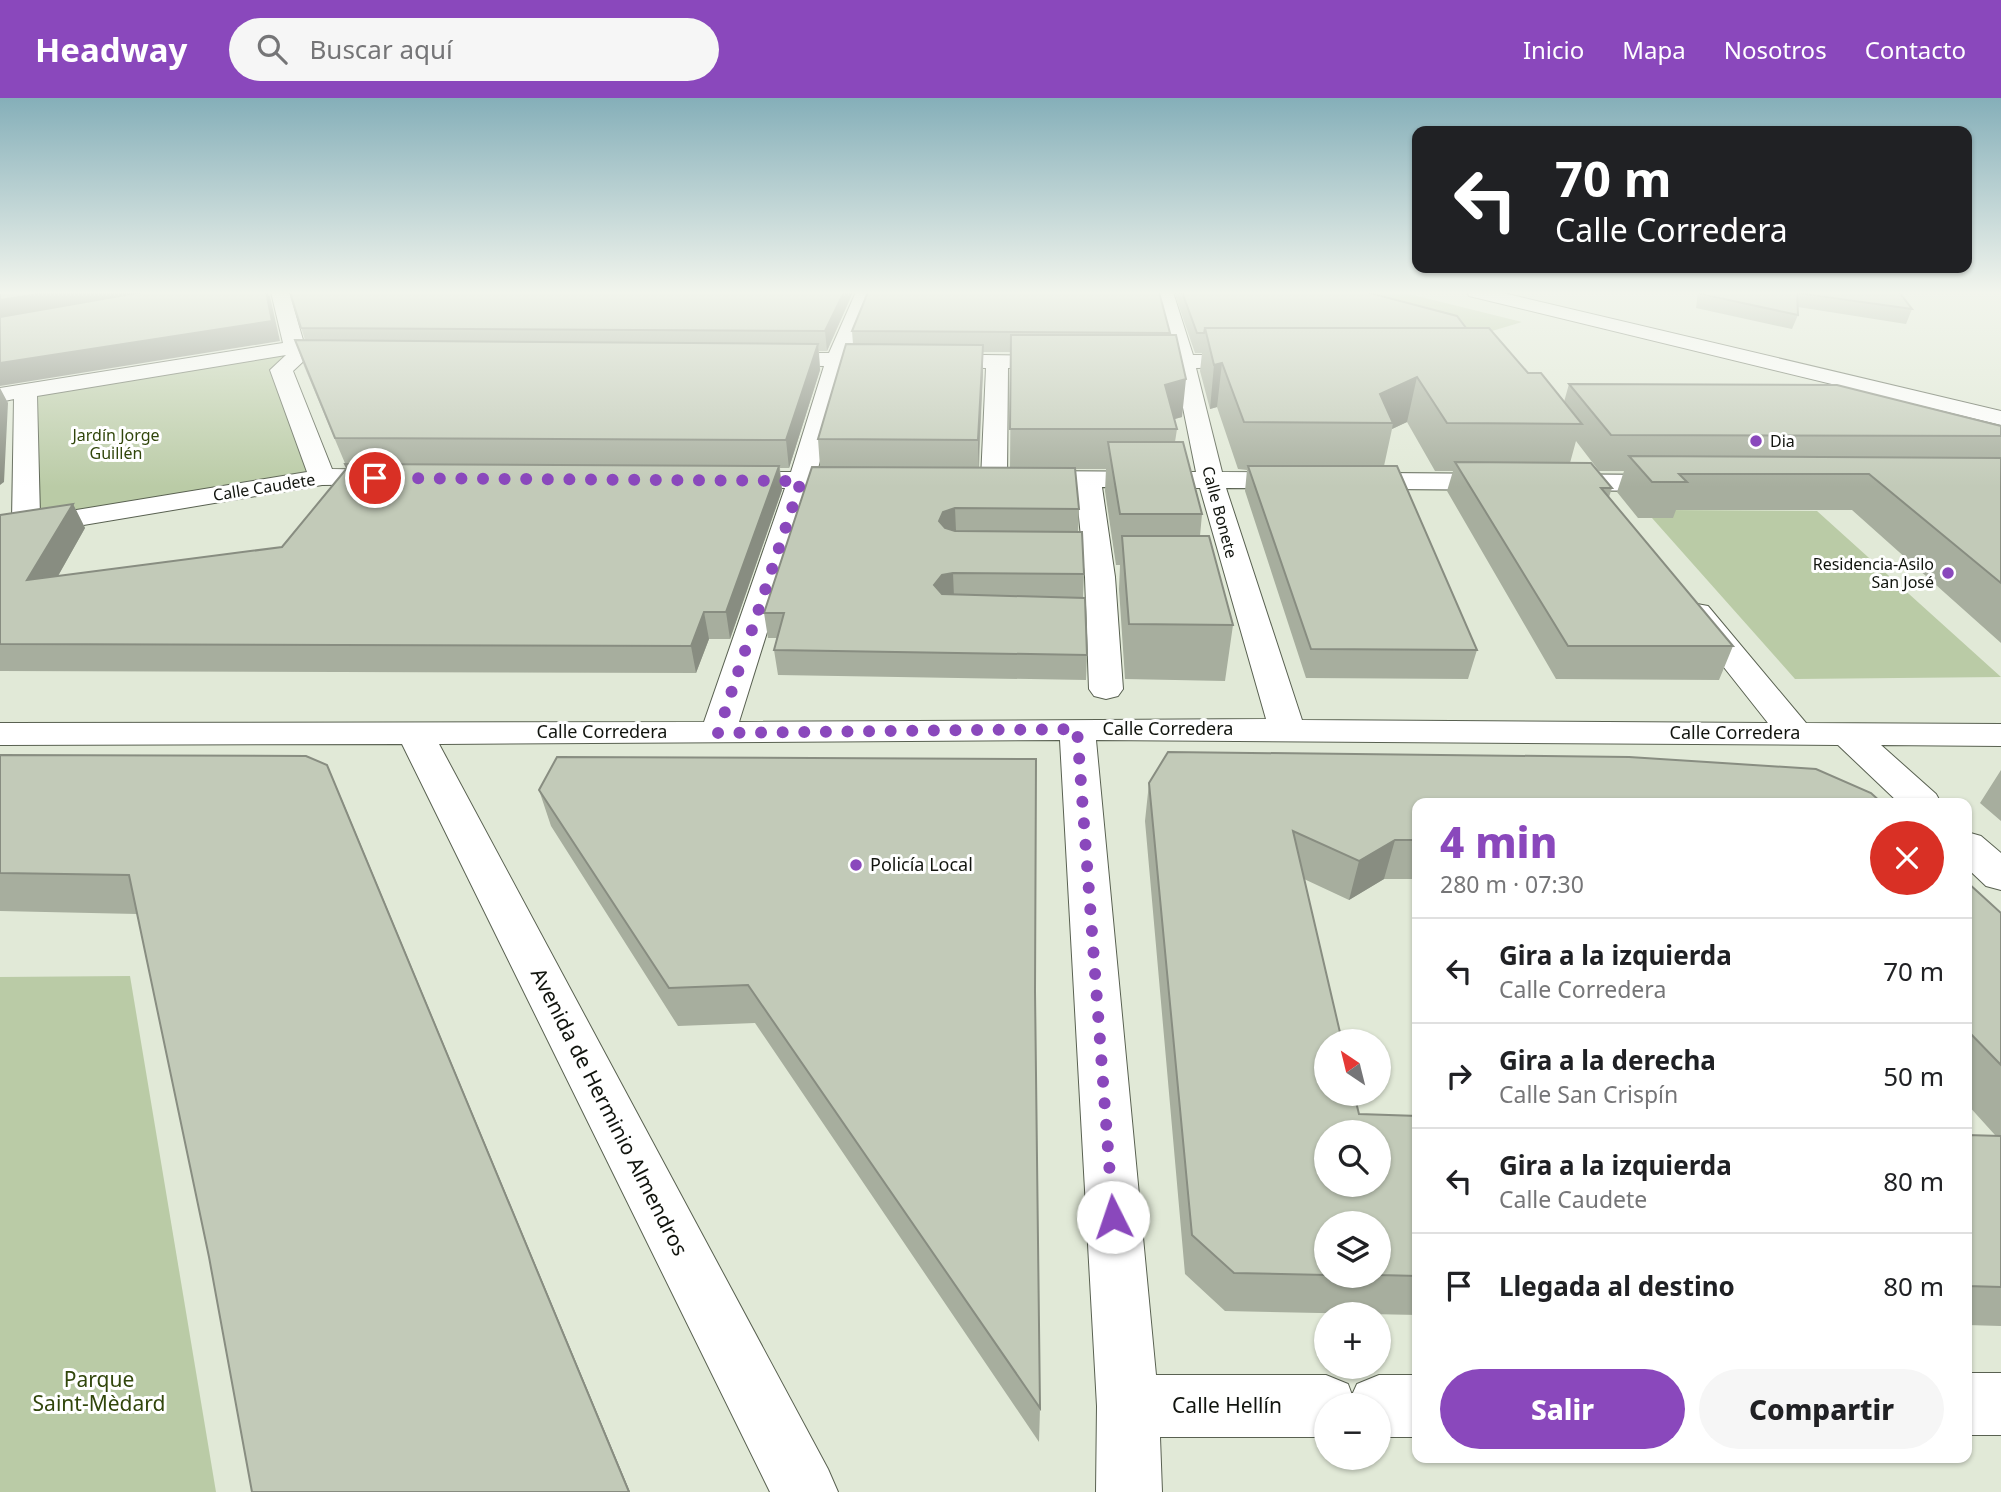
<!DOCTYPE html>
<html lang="es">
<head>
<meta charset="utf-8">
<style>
  body { margin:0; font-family:"Noto Sans",sans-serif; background:#f6f6f6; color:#202124; height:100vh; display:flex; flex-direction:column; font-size:26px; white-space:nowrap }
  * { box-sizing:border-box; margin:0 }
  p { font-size:23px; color:#757577 }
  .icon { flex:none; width:38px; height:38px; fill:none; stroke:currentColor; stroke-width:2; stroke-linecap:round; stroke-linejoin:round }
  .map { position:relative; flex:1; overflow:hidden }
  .panel { position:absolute; left:1412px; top:700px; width:560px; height:665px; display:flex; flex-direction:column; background:#fff; border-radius:14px; box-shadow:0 2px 5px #0004 }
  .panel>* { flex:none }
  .banner { position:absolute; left:1412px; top:28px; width:560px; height:147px; border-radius:14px; box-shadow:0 2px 5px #0004; background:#202124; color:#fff; overflow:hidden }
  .needle { width:46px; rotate:325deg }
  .buttons { position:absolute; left:1314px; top:931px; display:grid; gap:14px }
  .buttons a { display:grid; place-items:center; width:77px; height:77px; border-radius:50%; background:#fff; box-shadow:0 2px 5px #0004; font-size:35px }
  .pin { position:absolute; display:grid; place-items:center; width:60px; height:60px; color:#fff; margin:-30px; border:4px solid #fff; border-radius:50%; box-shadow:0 2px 7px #0007 }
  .me { position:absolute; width:77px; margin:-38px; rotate:356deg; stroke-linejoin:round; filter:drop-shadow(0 0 5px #0008) }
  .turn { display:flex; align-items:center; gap:24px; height:147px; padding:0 28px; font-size:32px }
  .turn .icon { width:91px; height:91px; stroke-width:2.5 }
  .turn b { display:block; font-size:49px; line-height:60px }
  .round { display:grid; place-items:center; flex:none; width:74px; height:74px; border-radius:37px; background:#f6f6f6 }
  .headline { display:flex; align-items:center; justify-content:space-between; height:119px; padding:0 28px }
  h1 { font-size:42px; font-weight:800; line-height:52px; color:#8a48bc }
  .primary-button { display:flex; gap:14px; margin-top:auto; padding:14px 28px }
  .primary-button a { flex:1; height:80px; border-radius:42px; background:#8a48bc; color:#fff; font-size:28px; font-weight:800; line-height:80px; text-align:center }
  .primary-button a+a { background:#f6f6f6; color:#202124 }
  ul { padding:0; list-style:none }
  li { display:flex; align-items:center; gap:21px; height:105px; padding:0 28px; border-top:2px solid #e0e0e0 }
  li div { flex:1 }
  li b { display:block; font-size:26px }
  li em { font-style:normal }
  header { display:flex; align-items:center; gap:42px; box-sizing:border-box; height:98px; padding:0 35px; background:#8a48bc; color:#fff }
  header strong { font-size:33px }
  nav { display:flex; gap:38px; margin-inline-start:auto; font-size:24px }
  .search { width:490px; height:63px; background:#f6f6f6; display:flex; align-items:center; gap:18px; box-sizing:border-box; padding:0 24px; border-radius:38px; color:#757577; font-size:26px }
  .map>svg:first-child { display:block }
</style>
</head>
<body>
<header>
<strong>Headway</strong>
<div class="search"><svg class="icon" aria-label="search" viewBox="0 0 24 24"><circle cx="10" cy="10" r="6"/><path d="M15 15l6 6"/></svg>Buscar aquí</div>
<nav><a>Inicio</a><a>Mapa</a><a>Nosotros</a><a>Contacto</a></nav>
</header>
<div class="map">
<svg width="2001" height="1394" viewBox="0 0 2001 1394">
  <rect width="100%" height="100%" fill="#e1e9d7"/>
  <!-- green -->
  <path fill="#bacba6" d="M1329,194H1401L1522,224L1482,236Z
    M296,249L282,272L322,379L26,429V293Z
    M1665,412L1817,413L2001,579L1795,581L1652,420H1672Z
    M130,878L216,1394H0V879Z"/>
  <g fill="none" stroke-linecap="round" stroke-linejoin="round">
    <!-- street casing -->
    <g stroke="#596151" stroke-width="2">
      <path id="street" d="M271,194H289L308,259L293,273L332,371L392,372L401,374L405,380L401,386L322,387L0,441V425L12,423L14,301L0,304V290L283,245ZM286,257L270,272L307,374L40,418L37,298Z
        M856,194H874L850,255L1062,258L1073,264L1062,270H1008L1007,381L1003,387H985L981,381L986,270L846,268L817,374L867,376L871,382L867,388L812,390L739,624L1266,621L1200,390L1102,389L1115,479L1123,591L1118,598L1106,601L1094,598L1089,591L1085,479L1076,389L1014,387L1010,381L1014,375L1023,373L1196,374L1175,270H1129L1118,264L1129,258L1172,257L1155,194H1173L1193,257H1254L1265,263L1254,269L1196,270L1222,374L1673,377L1682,379L1686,385L1682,391L1673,393L1226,390L1302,622L1768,625L1681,515L1686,508L1697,506L1708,508L1806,625L2001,626V648L1881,647L1936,696L1941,705H1899L1838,647L1096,642L1156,1277H1326L1348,1286L1352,1297L1357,1286L1379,1277H1418V1339H1379V1307H1326V1339H1160L1162,1394H1096L1097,1308L1060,642L439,646L828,1371L838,1394H770L402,646L0,647V625L704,624L785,390L720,388L716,382L720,376L729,374H791L824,268L768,267L757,261L768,255H829Z
        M1967,734L1981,738L2001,755V792L1986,788L1967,770Z
        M1967,1275H2001V1337H1967Z"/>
    </g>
    <!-- primary casing -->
    <g stroke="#596151" stroke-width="2">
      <path id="primary" d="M1467,194H1499L2001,313V327L1469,198Z"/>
    </g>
    <!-- street -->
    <use href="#street" fill="#fff" fill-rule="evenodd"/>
    <!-- primary -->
    <use href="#primary" fill="#fff" fill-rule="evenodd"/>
  </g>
  <!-- wall -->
  <path fill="#a7ae9e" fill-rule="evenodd" d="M290,194H853L827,253H819L820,272L789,370H780L782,392L730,541H709L696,575L0,573V417L73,406L85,430L58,478L282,449L347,370L304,268L295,242H305Z
    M1174,194H1366L1466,230L1528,275L1564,304L1569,286L2001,328V545L1852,412H1676L1673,420H1638L1617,394L1624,373H1599L1576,343L1570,365L1612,390L1609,399L1733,548L1719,582L1556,581L1447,393L1453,373H1435L1407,324L1392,331L1384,368L1477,552L1468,581L1306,580L1245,393L1247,372L1238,371L1217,309L1210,311L1200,273L1202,255H1195Z
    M1698,194H1899L1912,211L1906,226L1798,209V217L1792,231L1696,210Z
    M852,233L1170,235L1182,319L1174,321L1177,331L1175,344L1202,416L1200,438L1233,527L1225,583L1125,581L1119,491L1120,467H1116L1105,393L1106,371H1075L1079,411L1078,434L1084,476L1083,500L1087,557L1086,582L778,577L774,552L777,540H768L764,515L820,369L818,341L853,246ZM983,254H1011L1010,370H979L983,273Z
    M0,657L327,667L630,1394H252L209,1159L137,816L0,813Z
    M2001,672V723L1980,705Z
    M1149,685L1418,705V781H1384L1349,802L1304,781L1359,1016L1418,1018V1217L1225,1213L1185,1176L1145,723ZM1326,1125L1379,1178H1326Z
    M539,692L1035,893L1040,1310L1039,1344L755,925L678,928L551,728Z
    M1967,784L2001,815V1228L1967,1227V1037H1995L1967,1006Z"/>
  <!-- shaded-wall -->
  <path fill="#888d81" d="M49,194H163L0,223V202Z
    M266,194H269L280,243L0,288V265Z
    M844,194H853L827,253L825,233Z
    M818,246L820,272L789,370L786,342Z
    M983,247V273L978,371V342Z
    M1222,265L1217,309L1210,311L1214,267Z
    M1417,279L1407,324L1392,331L1393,325L1380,296Z
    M1186,281L1182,319L1161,325L1165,287Z
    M0,290L8,305L4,384L0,387Z
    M779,368L782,392L730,541L726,514Z
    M73,406L85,430L41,508L27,482Z
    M955,410L956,433L944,438L939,423L943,414Z
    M953,475L954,499L943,501L934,487L942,477Z
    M704,514L709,541L696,575L691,548Z
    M327,667L343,704L630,1394H629Z
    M1395,742L1384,781L1349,802L1359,763Z"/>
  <!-- building -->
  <path fill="#c2cab8" stroke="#888d81" stroke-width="2" fill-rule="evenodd" d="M0,194H49L0,202Z
    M143,194H266L272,223L0,265V219Z
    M290,194H844L825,233L301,230Z
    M868,194H1159L1170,235L852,233Z
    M1182,194H1366L1457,218L1466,230H1205L1204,235H1197Z
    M1701,194H1899L1912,211L1797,195L1798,217L1701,196Z
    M1205,230H1489L1528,275H1541L1582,326L1447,325L1417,279L1380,296L1393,325L1244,324L1222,265L1214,267Z
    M1011,237H1176L1186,281L1165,287L1177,331H1010Z
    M295,242L818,246L786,342L335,340Z
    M846,246L983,247L978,342L818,341Z
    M1569,286L1837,287L2001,328V338L1611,337Z
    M1108,344H1183L1202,416H1120Z
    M1629,358L2001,360V485L1869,376H1679L1687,384H1652Z
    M1455,364L1591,365L1612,390H1601L1733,548H1568Z
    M345,366L779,368L726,514H704L691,548L0,546V417L73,406L27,482L282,449L347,370Z
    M1248,368H1397L1477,552L1311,551Z
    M812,369L1075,370L1079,411L955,410L943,414L939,423L945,430L955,433L1082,434L1084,476L953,475L942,477L934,487L942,496L1085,500L1087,557L774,552L784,515H764Z
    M1122,438H1209L1233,527L1129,526Z
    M1168,654L1629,659L1816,671L1871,695L1882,705H1418V742H1395L1359,763L1293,733L1342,943H1326V996H1354L1359,1016L1418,1018V1178L1379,1177V1125H1326V1177L1234,1175L1192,1137L1149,685ZM1326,1034H1379V1087H1326Z
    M0,657L306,658L327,667L629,1394H252L209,1159L129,777L0,775Z
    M557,659L1036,661L1035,893L1040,1310L748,887L669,890L539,692Z
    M1967,784L2001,815V967L1967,932Z
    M1967,1037L2001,1038V1189L1967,1188Z"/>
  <!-- sky -->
  <linearGradient id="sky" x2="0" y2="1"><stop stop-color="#85afb9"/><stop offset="0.5" stop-color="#f2f5ed"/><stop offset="1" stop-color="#f2f5ed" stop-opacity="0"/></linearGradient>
  <rect width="2001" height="389" fill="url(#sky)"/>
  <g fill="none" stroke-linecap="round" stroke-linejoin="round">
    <!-- route -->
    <path stroke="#8a48bc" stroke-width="12" stroke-dasharray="0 21.6" d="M375,380L801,383L718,635L1077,631L1113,1119"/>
  </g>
  <!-- markers -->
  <g fill="#8a48bc" stroke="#fff" stroke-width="2.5">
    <circle cx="1756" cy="343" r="7"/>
    <circle cx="1948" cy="475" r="7"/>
    <circle cx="856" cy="767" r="7"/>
  </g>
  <g text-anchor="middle" stroke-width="6" stroke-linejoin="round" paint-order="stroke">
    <!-- far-park labels -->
    <g font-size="16" fill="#31460b" stroke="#fff">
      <text x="116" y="343">Jardín Jorge<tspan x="116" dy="18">Guillén</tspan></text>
    </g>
    <!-- far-poi labels -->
    <g font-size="16" fill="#11140e" stroke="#fff" text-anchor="start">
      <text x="1770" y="349">Dia</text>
      <text x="1934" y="472" text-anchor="end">Residencia-Asilo<tspan x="1934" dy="18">San José</tspan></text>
    </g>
    <!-- far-street labels -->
    <g font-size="16" fill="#11140e" stroke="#fff">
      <text transform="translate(264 389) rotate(-9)" y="6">Calle Caudete</text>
      <text transform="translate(1220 414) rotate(75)" y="6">Calle Bonete</text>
    </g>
    <!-- street labels -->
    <g font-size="18" fill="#11140e" stroke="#fff">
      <text x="1168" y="637">Calle Corredera</text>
      <text x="602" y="640">Calle Corredera</text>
      <text x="1735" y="641">Calle Corredera</text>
    </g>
    <!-- poi labels -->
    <g font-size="18" fill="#11140e" stroke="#fff" text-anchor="start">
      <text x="870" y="773">Policía Local</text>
    </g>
    <!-- near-street labels -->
    <g font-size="21" fill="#11140e" stroke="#fff">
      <text transform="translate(609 1014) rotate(63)" y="7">Avenida de Herminio Almendros</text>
      <text x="1227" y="1315">Calle Hellín</text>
    </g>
    <!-- near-park labels -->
    <g font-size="21" fill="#31460b" stroke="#fff">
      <text x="99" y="1289">Parque<tspan x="99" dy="24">Saint-Mèdard</tspan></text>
    </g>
  </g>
</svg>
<div class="buttons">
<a><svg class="needle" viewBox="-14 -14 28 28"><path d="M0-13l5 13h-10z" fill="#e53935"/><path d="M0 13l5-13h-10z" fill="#757577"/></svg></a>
<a><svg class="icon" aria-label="search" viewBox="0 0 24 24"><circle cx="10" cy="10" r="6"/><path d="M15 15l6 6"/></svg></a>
<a><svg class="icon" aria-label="layers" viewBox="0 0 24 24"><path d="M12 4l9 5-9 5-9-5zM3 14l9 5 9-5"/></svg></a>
<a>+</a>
<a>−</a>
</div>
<div class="pin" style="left:375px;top:380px;background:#d93025"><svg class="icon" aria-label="arrive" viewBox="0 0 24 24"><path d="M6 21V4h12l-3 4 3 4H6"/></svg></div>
<svg class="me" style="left:1113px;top:1119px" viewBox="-20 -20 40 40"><circle r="19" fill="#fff"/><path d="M0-13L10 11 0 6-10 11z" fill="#8a48bc"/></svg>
<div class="banner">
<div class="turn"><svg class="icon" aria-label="left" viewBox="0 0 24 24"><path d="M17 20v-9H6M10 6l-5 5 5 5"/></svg><div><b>70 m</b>Calle Corredera</div></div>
</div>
<section class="panel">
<div class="headline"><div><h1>4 min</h1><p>280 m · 07:30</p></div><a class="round" style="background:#d93025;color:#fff"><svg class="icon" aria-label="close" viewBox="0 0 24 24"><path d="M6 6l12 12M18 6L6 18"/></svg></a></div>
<ul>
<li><svg class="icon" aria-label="left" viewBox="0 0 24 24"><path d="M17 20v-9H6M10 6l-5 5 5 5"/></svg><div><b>Gira a la izquierda</b><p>Calle Corredera</p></div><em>70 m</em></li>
<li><svg class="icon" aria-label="right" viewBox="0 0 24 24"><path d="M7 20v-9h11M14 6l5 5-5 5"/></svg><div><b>Gira a la derecha</b><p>Calle San Crispín</p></div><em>50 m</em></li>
<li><svg class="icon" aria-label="left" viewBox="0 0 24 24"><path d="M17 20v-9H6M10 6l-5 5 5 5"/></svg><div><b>Gira a la izquierda</b><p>Calle Caudete</p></div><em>80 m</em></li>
<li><svg class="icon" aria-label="arrive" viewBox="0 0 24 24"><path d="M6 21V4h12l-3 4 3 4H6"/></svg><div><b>Llegada al destino</b></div><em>80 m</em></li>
</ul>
<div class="primary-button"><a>Salir</a><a>Compartir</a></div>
</section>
</div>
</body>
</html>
